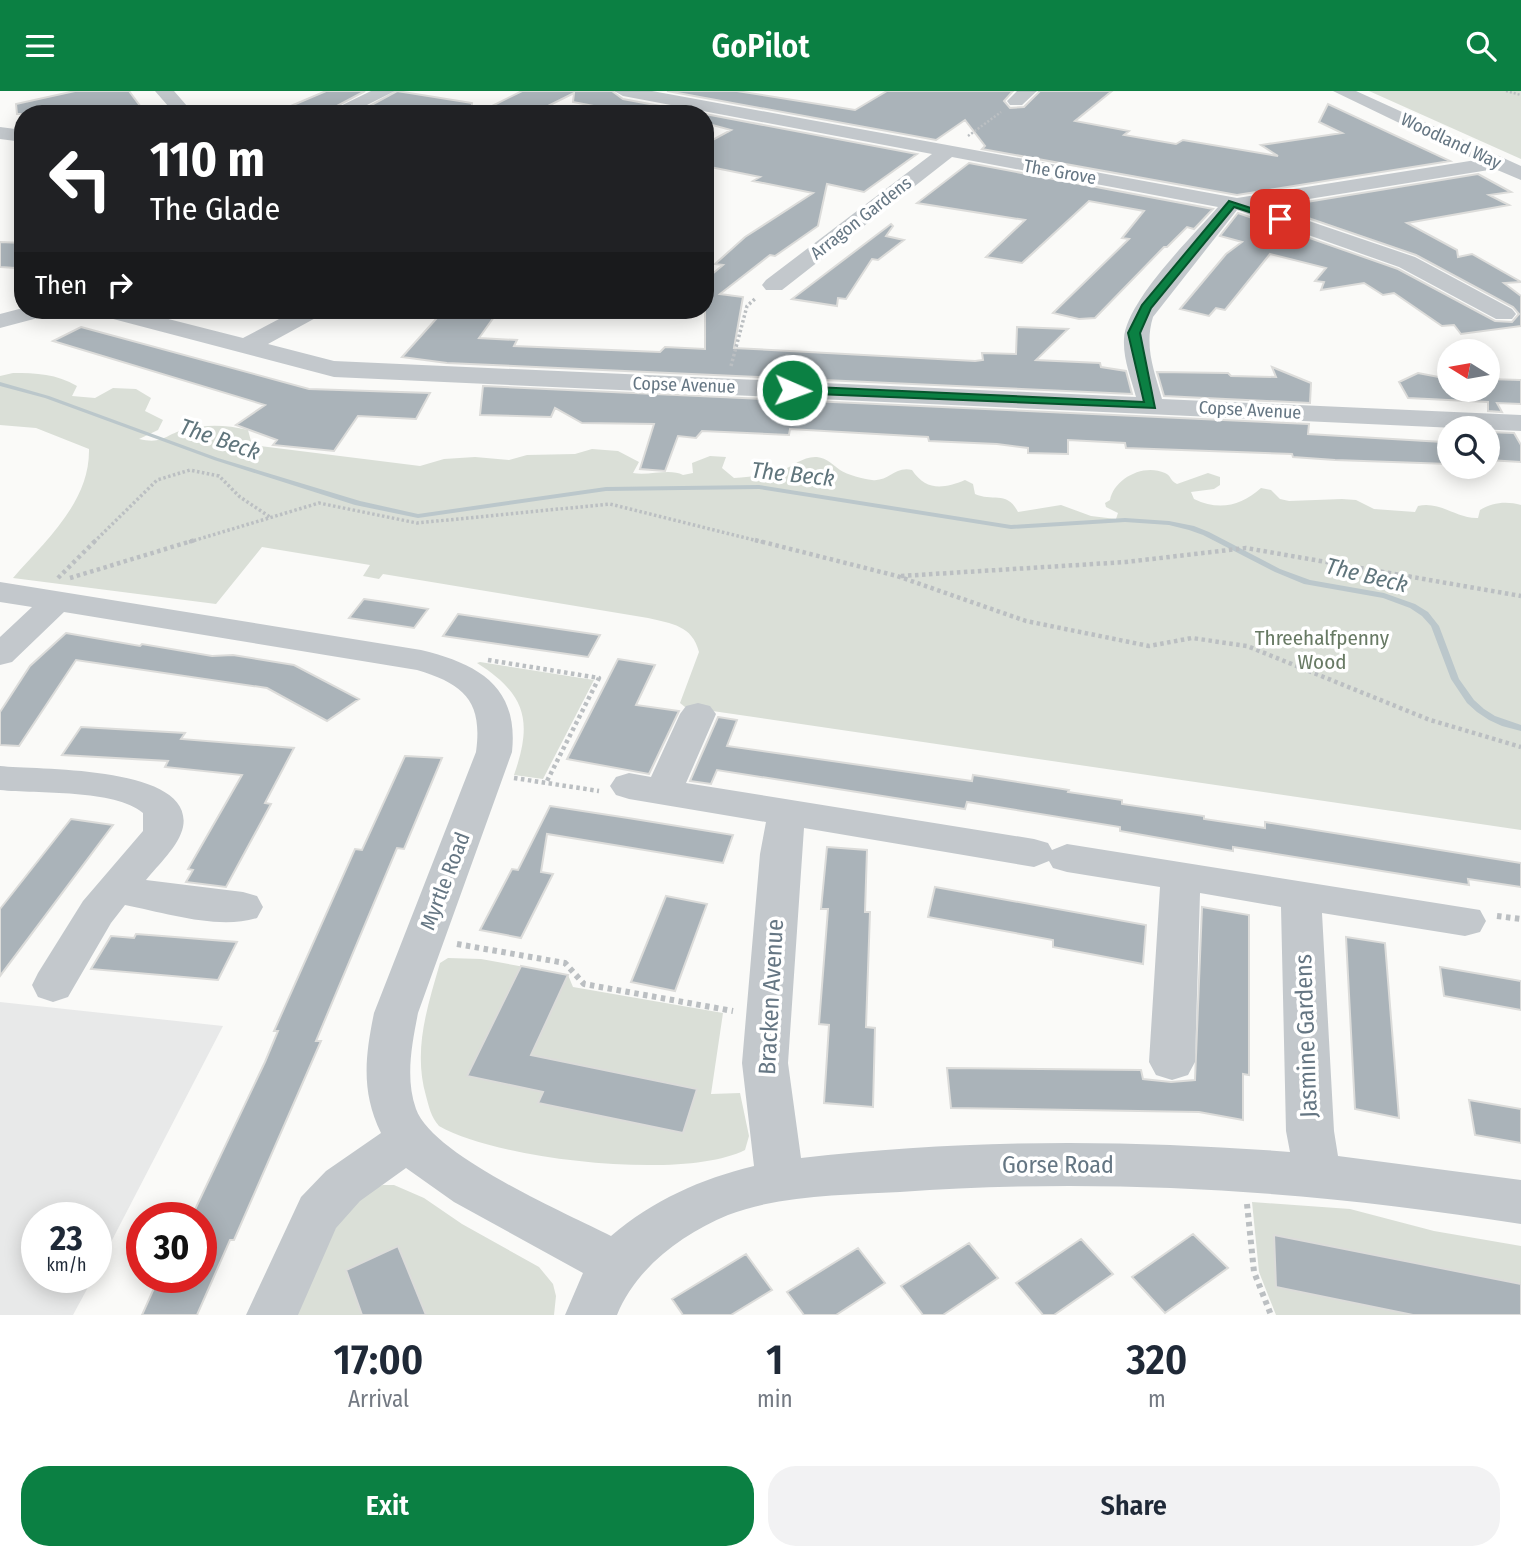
<!DOCTYPE html>
<html lang="en">
<head>
<meta charset="utf-8">
<style>
  body { margin:0; font-family:"Fira Sans Condensed",sans-serif; background:#f2f2f3; color:#1f2937; height:100vh; display:flex; flex-direction:column; font-size:26px; white-space:nowrap }
  * { box-sizing:border-box; margin:0 }
  p { font-size:23px; color:#747a83 }
  .icon { flex:none; width:38px; height:38px; fill:none; stroke:currentColor; stroke-width:2; stroke-linecap:round; stroke-linejoin:round }
  .map { position:relative; height:1224px; overflow:hidden }
  .sheet { display:flex; flex-direction:column; background:#fff; flex:1 }
  .sheet>* { flex:none }
  .guide { position:absolute; left:14px; top:14px; width:700px; height:214px; border-radius:28px; box-shadow:0 4px 18px #0003; background:#202124; color:#fff; overflow:hidden }
  .needle { width:46px; rotate:281deg }
  .tools { position:absolute; left:1437px; top:248px; display:grid; gap:14px }
  .tools a { display:grid; place-items:center; width:63px; height:63px; border-radius:50%; background:#fff; box-shadow:0 4px 18px #0003; font-size:35px }
  .speed { position:absolute; left:21px; top:1111px; display:flex; gap:14px; font-size:35px; font-weight:700; text-align:center }
  .speed>* { display:grid; place-content:center; width:91px; height:91px; border-radius:50%; background:#fff; box-shadow:0 4px 18px #0003; line-height:1 }
  .speed small { font-size:18px; font-weight:400 }
  .speed .limit { border:10px solid #d22; background:#fff; color:#111 }
  .pin { position:absolute; display:grid; place-items:center; width:60px; height:60px; color:#fff; margin:-30px; border-radius:14px; box-shadow:0 4px 10px #0006 }
  .me { position:absolute; width:77px; margin:-38px; rotate:92deg; stroke-linejoin:round; filter:drop-shadow(0 0 5px #0008) }
  .turn { display:flex; align-items:center; gap:24px; height:147px; padding:0 21px; font-size:32px }
  .turn .icon { width:91px; height:91px; stroke-width:2.5 }
  .turn b { display:block; font-size:49px; line-height:60px }
  .then { display:flex; align-items:center; height:66px; padding:0 21px; background:#0003; gap:14px; font-size:26px }
  .eta { display:flex; justify-content:space-evenly; align-items:center; height:119px; text-align:center }
  .eta b { font-size:42px; font-weight:600; line-height:49px }
  .cta { display:flex; gap:14px; margin-top:auto; padding:14px 21px }
  .cta a { flex:1; height:80px; border-radius:28px; background:#0b8043; color:#fff; font-size:28px; font-weight:600; line-height:80px; text-align:center }
  .cta a+a { background:#f2f2f3; color:#1f2937 }
  header { display:flex; justify-content:space-between; align-items:center; height:91px; padding:0 21px; background:#0b8043; color:#fff; font-size:32px; font-weight:600 }
  .map>svg:first-child { display:block }
</style>
</head>
<body>
<header><svg class="icon" aria-label="menu" viewBox="0 0 24 24"><path d="M4 6h16M4 12h16M4 18h16"/></svg>GoPilot<svg class="icon" aria-label="search" viewBox="0 0 24 24"><circle cx="10" cy="10" r="6"/><path d="M15 15l6 6"/></svg></header>
<div class="map">
<svg width="1521" height="1224" viewBox="0 0 1521 1224">
  <rect width="100%" height="100%" fill="#fafaf8"/>
  <!-- built -->
  <path fill="#e8e9e9" d="M0,911L223,935L96,1180V1127H37V1186L93,1187L73,1224H0Z"/>
  <!-- green -->
  <path fill="#dadfd7" d="M1369,0H1521V68Z
    M13,282C36,282 57,283 77,295L72,305L95,307L113,297L136,298L151,307L145,320L163,329L158,339L139,348C165,354 166,342 187,338C208,333 227,334 248,339L252,354L420,375L444,368L475,366L509,369L527,364L575,363L592,358L618,360L639,371L633,382C649,385 670,377 683,384L693,382L692,372L710,365L726,366L722,377L734,387C749,386 768,384 782,379C794,375 803,365 817,366C827,367 833,374 840,379C847,384 864,388 872,389C889,391 894,375 912,379C926,400 943,398 965,389L973,393L975,403C992,411 1007,399 1018,421L1061,414L1091,425L1116,428L1118,422L1106,416L1105,412L1110,409C1114,388 1143,372 1165,382C1172,385 1169,389 1177,393L1208,382L1220,386V394L1214,398L1191,401L1194,408C1219,420 1241,415 1261,397L1271,399L1280,408L1289,410L1342,408L1356,409L1374,418L1415,421L1418,415C1441,410 1457,428 1478,427L1480,419C1493,411 1507,410 1521,414V739L685,616L680,612L699,561C692,534 672,533 648,527L383,483L379,488L363,485L370,474L262,456L216,513L13,487C46,449 90,411 89,358L36,337L0,334V285Z
    M480,571L594,589L543,688L514,684C533,630 526,603 477,572Z
    M448,867L481,868L568,884L573,896L723,922L711,1003L740,1002L749,1045L745,1059C684,1090 498,1069 439,1035C431,1026 429,1016 426,1005C413,959 427,917 440,872Z
    M383,1094H394L424,1107L462,1133L539,1176L553,1193L556,1205L554,1224H297C314,1185 337,1104 383,1094Z
    M1252,1111L1350,1118L1434,1140L1521,1155V1224H1276L1259,1181Z"/>
  <g fill="none" stroke-linecap="round" stroke-linejoin="round">
    <!-- stream -->
    <path fill="#bbc7cb" fill-rule="evenodd" d="M0,291L49,305L218,367L360,410L418,423L606,396L759,394L1011,434L1125,427L1169,430L1194,435L1209,441L1280,478L1310,489L1384,502L1415,513L1428,521L1439,535L1459,588L1474,609L1484,618L1495,625L1521,634V640L1502,635L1489,629L1477,621L1467,612L1451,588L1431,535L1422,525L1410,517L1383,507L1304,493L1275,481L1203,444L1189,439L1169,434L1125,431L1011,438L759,398L606,400L418,427L355,414L214,369L45,307L0,295Z"/>
  </g>
  <!-- building -->
  <path fill="#aab3b9" stroke="#dcdcda" stroke-width="2" d="M75,0H129L146,23H17L16,13Z
    M326,0H365L322,23H272Z
    M397,0L472,12L471,23H355Z
    M522,0H612L623,8L703,23H635L573,11L574,2L532,23H476Z
    M667,0H737L855,19L887,0H1013L1004,10L1010,17L1024,16L1040,0H1112L1075,30L1129,40L1124,44L1176,53L1183,49L1278,65L1261,54L1342,42L1319,31L1328,13L1450,70L1237,104L982,58L985,55L965,29L936,49Z
    M705,23L917,63L864,101L827,93L818,135L775,165L770,164L720,203L743,206L734,257L975,270L983,269L982,262L1016,263L1017,236L1068,238L1036,269L1100,272L1101,276L1126,280L1132,303L447,272L402,266L444,219H499L479,247L517,249L514,255L660,261L665,256L705,258V189L723,174L715,173L745,146L813,102L753,90L760,86L705,75V53L731,39L705,32Z
    M969,72L1213,118L1194,138L1187,136L1167,156H1164L1095,227L1079,228L1053,222L1129,148L1122,147L1144,120L1089,110L1022,172L986,166L1025,129L917,112Z
    M1478,83L1511,101L1489,104L1509,114L1407,132L1457,159L1458,166L1472,163L1521,191L1504,192L1521,205V235L1461,243L1454,234L1442,235L1394,202L1383,204L1364,192L1321,199L1324,191L1315,190L1326,177L1270,163L1225,219L1216,217L1209,225L1180,218L1226,163L1242,151L1220,145L1238,122L1398,178L1495,230L1512,231L1519,223L1513,216L1416,164L1276,116Z
    M891,133L893,135L886,145L904,149L878,169L872,168L846,208L838,207L837,215L792,208Z
    M0,151L23,152V171L16,177L0,176Z
    M81,236L309,298L430,302L416,328L358,325L334,360L273,354L277,349L236,334L265,314L53,250Z
    M1272,276L1311,292L1310,312L1164,305L1157,281L1228,282L1231,285L1276,286Z
    M1418,282L1449,288V299H1488V288L1521,289V313L1497,312L1502,321L1488,320V311L1408,307L1399,291Z
    M483,295L1309,333L1308,343L1443,351L1449,362V373L1335,369L1293,366L1292,363L1126,357L1125,352L1068,349V363L1028,362V357L997,353L929,350L928,346L790,338L789,344L702,340L696,347L678,345L665,380L640,378L654,333L582,332L555,317L551,326L480,324Z
    M1488,341L1514,342L1521,354V371L1488,369Z
    M364,508L385,511L428,518L414,537L349,527Z
    M458,523L600,544L588,566L443,545Z
    M66,542L140,555L142,553L212,565L233,564L294,574L359,608L327,630L267,597L76,569L19,655L0,654V621L30,575Z
    M618,568L655,574L636,614L679,620L649,683L567,668Z
    M718,626L737,629L727,655L972,690L973,684L1069,699L1068,701L1122,709V713L1204,725V728L1265,737V731L1521,772V796L1468,788L1469,794L1233,756V760L1120,740V736L967,711L965,718L717,679L711,693L690,690Z
    M81,636L185,642L181,648L294,657L265,712L271,713L226,796L186,791L193,779L188,778L242,684L165,676L168,670L62,664Z
    M405,665L442,667L404,758L397,757L316,950H321L234,1149H230L197,1224H142L159,1186H201V1127H191L265,971L278,940H274L355,758L362,759Z
    M550,715L628,727L733,744L723,772L547,743L541,781L553,783L521,847L480,839L512,778L518,779Z
    M71,728L113,734L0,885V818Z
    M827,756L867,759L865,821H870L866,936L875,937L873,1016L824,1012L829,934L819,933L828,818H821Z
    M935,796L1146,834L1143,873L1053,856V849L928,826Z
    M666,805L707,813L675,900L631,891Z
    M1202,816L1249,824V984L1243,983V1029L1199,1021L951,1017L947,977L1141,979L1143,988L1171,991L1195,989Z
    M136,843L162,845L237,851L218,889L91,878L111,845L134,847Z
    M1346,846L1385,852L1399,1027L1355,1018Z
    M521,875L568,884L531,964L697,998L683,1042L538,1012L543,1001L467,985Z
    M1440,876L1521,890V919L1444,905Z
    M1469,1009L1521,1018V1052L1475,1044Z
    M1193,1143L1228,1177L1165,1222L1132,1186Z
    M1274,1144L1521,1193V1224H1413L1276,1196Z
    M1081,1148L1113,1183L1054,1224H1043L1016,1192Z
    M969,1152L998,1187L943,1224H923L901,1195Z
    M398,1155L426,1224H362L346,1179Z
    M858,1157L885,1192L836,1224H804L787,1201Z
    M746,1163L772,1199L731,1224H683L672,1208Z"/>
  <g fill="none" stroke-linecap="round" stroke-linejoin="round">
    <!-- path-far3 -->
    <path stroke="#bbbfc2" stroke-width="2.5" stroke-dasharray="2 2" stroke-linecap="butt" d="M1506,0L1521,4
      M968,45L1001,21"/>
    <!-- path-far2 -->
    <path stroke="#bbbfc2" stroke-width="3.5" stroke-dasharray="2.5 2.5" stroke-linecap="butt" d="M731,275L747,215L756,207
      M94,451L157,389L190,379L219,385L240,406L270,426
      M189,451L319,412L417,432L610,413L762,451"/>
    <!-- path-far1 -->
    <path stroke="#bbbfc2" stroke-width="4.5" stroke-dasharray="3.5 3.5" stroke-linecap="butt" d="M755,449L897,485L1026,530L1149,555L1192,547L1247,555L1430,629L1521,656
      M901,485L1126,471L1246,457L1521,505
      M58,487L96,449
      M70,487L195,449
      M488,569L599,587L546,692
      M514,687L599,700"/>
    <!-- path -->
    <path stroke="#bbbfc2" stroke-width="6" stroke-dasharray="4.5 4.5" stroke-linecap="butt" d="M1497,825L1521,828
      M457,853L565,872L584,893L733,920
      M1247,1113L1254,1181L1271,1224"/>
    <!-- minor -->
    <path fill="#c3c8cc" fill-rule="evenodd" d="M155,0H174L194,23H175Z
      M371,0H395L349,23H324Z
      M614,0H652L1237,107L1476,69L1333,0H1356L1521,75V89L1495,78L1265,115L1415,166L1512,218L1516,223L1512,228H1496L1399,176L1237,119L1153,226C1144,255 1154,279 1162,308L1521,324V340L334,286L98,224L94,219H133L243,247L296,219H325L321,224L268,253L334,270L1136,306C1131,287 1123,268 1124,248C1126,210 1192,146 1218,116L952,66L782,199H766L762,194L766,189L932,63L623,5Z
      M1017,0H1037L1022,14H1010L1007,10Z
      M0,36L23,39V51L0,48Z
      M23,217L53,219L49,224L0,237V223Z
      M0,491L421,559C478,573 519,595 512,661L418,922C412,953 405,987 416,1018C433,1065 566,1122 611,1145C653,1109 701,1088 754,1075L742,972L760,763L766,731L629,708L616,704L610,695L616,686L629,682L651,686L680,623L686,615L698,612L710,615L716,623L686,692L1034,748L1048,752L1052,759L1067,753L1480,819L1486,830L1480,841L1465,845L1322,822L1334,1040L1338,1065L1521,1089V1133C1314,1100 1109,1086 900,1101C846,1104 779,1104 728,1124C682,1143 636,1177 617,1224H565L583,1182L454,1111L406,1077L360,1110L336,1137L298,1224H246L301,1106L326,1080L381,1042C361,1001 365,966 374,922L476,661C483,610 464,593 417,579L64,521L12,571L0,574V546L32,516L0,511ZM804,737L1034,776L1049,770L1053,777L1067,781L1160,796L1149,971L1156,984L1172,989L1188,984L1195,971L1200,802L1281,816L1286,1040L1290,1061C1127,1048 963,1048 801,1067L788,972Z
      M0,675C37,679 195,674 183,736C179,755 158,774 146,789L243,801L257,805L263,816L257,827C218,839 166,822 125,814L111,832L68,906L53,911L38,906L32,894L38,882L83,810L143,740V722C115,698 37,703 0,699Z"/>
  </g>
  <!-- route -->
  <path fill="#0b8043" stroke="#07532c" stroke-width="2" d="M1229,110L1285,128L1280,131L1234,116L1151,217L1140,242L1155,317L792,302L786,299L792,295L1144,311L1128,242L1142,214Z"/>
  <g text-anchor="middle" stroke-width="7" stroke-linejoin="round" paint-order="stroke">
    <!-- far-street labels -->
    <g font-size="18" fill="#657683" stroke="#fff">
      <text transform="translate(1451 50) rotate(25)" y="6">Woodland Way</text>
      <text transform="translate(1060 81) rotate(10)" y="6">The Grove</text>
      <text transform="translate(861 127) rotate(-38)" y="6">Arragon Gardens</text>
      <text transform="translate(684 294) rotate(2)" y="6">Copse Avenue</text>
      <text transform="translate(1250 319) rotate(3)" y="6">Copse Avenue</text>
    </g>
    <!-- park labels -->
    <g font-size="21" fill="#687a64" stroke="#fff">
      <text x="1322" y="554">Threehalfpenny<tspan x="1322" dy="24">Wood</tspan></text>
    </g>
    <!-- street labels -->
    <g font-size="21" fill="#657683" stroke="#fff">
      <text transform="translate(445 790) rotate(-69)" y="7">Myrtle Road</text>
    </g>
    <!-- water labels -->
    <g font-size="23" font-style="italic" fill="#60757c" stroke="#fff">
      <text transform="translate(220 348) rotate(19)" y="8">The Beck</text>
      <text transform="translate(793 383) rotate(6)" y="8">The Beck</text>
      <text transform="translate(1367 484) rotate(14)" y="8">The Beck</text>
    </g>
    <!-- near-street labels -->
    <g font-size="24" fill="#657683" stroke="#fff">
      <text transform="translate(771 906) rotate(-87)" y="8">Bracken Avenue</text>
      <text transform="translate(1306 945) rotate(-92)" y="8">Jasmine Gardens</text>
      <text x="1058" y="1082">Gorse Road</text>
    </g>
  </g>
</svg>
<div class="tools">
<a><svg class="needle" viewBox="-14 -14 28 28"><path d="M0-13l5 13h-10z" fill="#e53935"/><path d="M0 13l5-13h-10z" fill="#747a83"/></svg></a>
<a><svg class="icon" aria-label="search" viewBox="0 0 24 24"><circle cx="10" cy="10" r="6"/><path d="M15 15l6 6"/></svg></a>
</div>
<div class="speed"><div>23<small>km/h</small></div><div class="limit">30</div></div>
<div class="pin" style="left:1280px;top:128px;background:#d93025"><svg class="icon" aria-label="arrive" viewBox="0 0 24 24"><path d="M6 21V4h12l-3 4 3 4H6"/></svg></div>
<svg class="me" style="left:792px;top:299px" viewBox="-20 -20 40 40"><circle r="17" fill="#0b8043" stroke="#fff" stroke-width="3"/><path d="M0-11L8 9 0 5-8 9z" fill="#fff"/></svg>
<div class="guide">
<div class="turn"><svg class="icon" aria-label="left" viewBox="0 0 24 24"><path d="M17 20v-9H6M10 6l-5 5 5 5"/></svg><div><b>110 m</b>The Glade</div></div>
<div class="then">Then<svg class="icon" aria-label="right" viewBox="0 0 24 24"><path d="M7 20v-9h11M14 6l5 5-5 5"/></svg></div>
</div>
</div>
<section class="sheet">
<div class="eta">
<div><b>17:00</b><p>Arrival</p></div>
<div><b>1</b><p>min</p></div>
<div><b>320</b><p>m</p></div>
</div>
<div class="cta"><a>Exit</a><a>Share</a></div>
</section>
</body>
</html>
